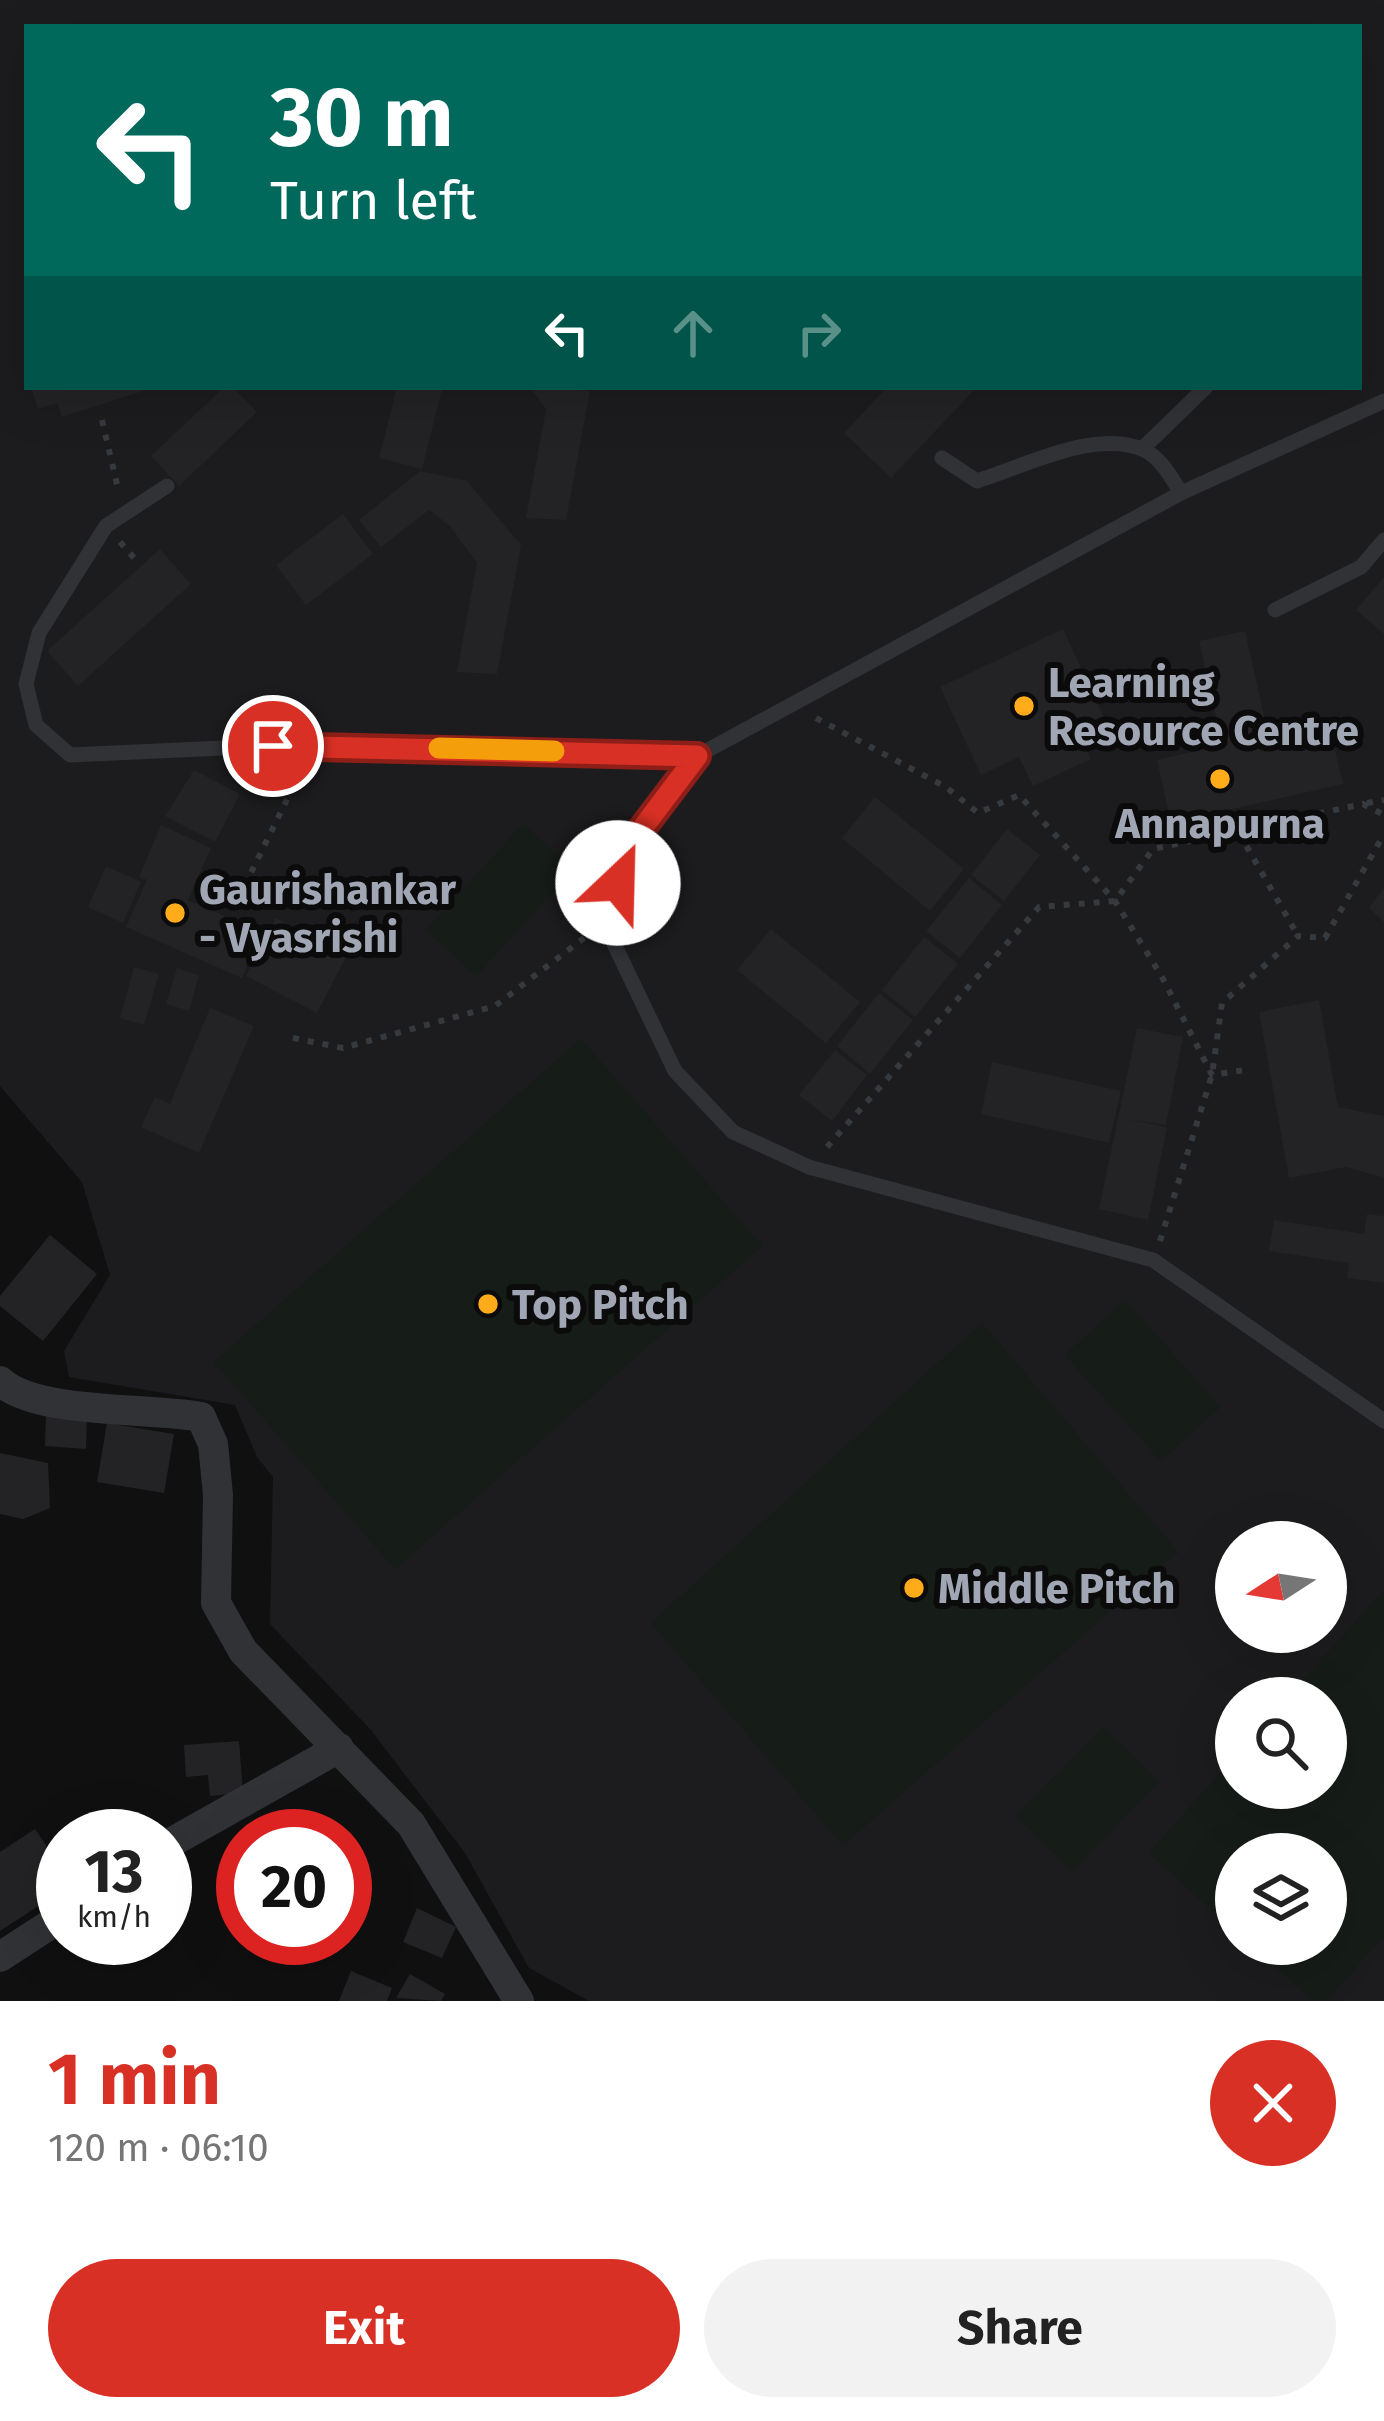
<!DOCTYPE html>
<html lang="en">
<head>
<meta charset="utf-8">
<style>
  body { margin:0; font-family:"Fira Sans",sans-serif; background:#f2f2f2; color:#222; height:100vh; display:flex; flex-direction:column; font-size:45px; white-space:nowrap }
  * { box-sizing:border-box; margin:0 }
  p { font-size:39px; color:#767676 }
  .icon { flex:none; width:66px; height:66px; fill:none; stroke:currentColor; stroke-width:2; stroke-linecap:round; stroke-linejoin:round }
  .map { position:relative; height:2001px; overflow:hidden }
  .side { display:flex; flex-direction:column; background:#fff; flex:1 }
  .side>* { flex:none }
  .guide { position:absolute; left:24px; top:24px; width:1338px; height:366px; border-radius:0px; box-shadow:0 12px 48px #0002; background:#00695c; color:#fff; overflow:hidden }
  .needle { width:78px; rotate:258deg }
  .buttons { position:absolute; left:1215px; top:1521px; display:grid; gap:24px }
  .buttons a { display:grid; place-items:center; width:132px; height:132px; border-radius:50%; background:#fff; box-shadow:0 12px 48px #0002; font-size:60px }
  .speed { position:absolute; left:36px; top:1809px; display:flex; gap:24px; font-size:60px; font-weight:700; text-align:center }
  .speed>* { display:grid; place-content:center; width:156px; height:156px; border-radius:50%; background:#fff; box-shadow:0 12px 48px #0002; line-height:1 }
  .speed small { font-size:30px; font-weight:400 }
  .speed .limit { border:18px solid #d22; background:#fff; color:#111 }
  .pin { position:absolute; display:grid; place-items:center; width:102px; height:102px; color:#fff; margin:-51px; border:6px solid #fff; border-radius:50%; box-shadow:0 3px 12px #0007 }
  .me { position:absolute; width:132px; margin:-66px; rotate:24deg; stroke-linejoin:round; filter:drop-shadow(0 0 9px #0008) }
  .turn { display:flex; align-items:center; gap:42px; height:252px; padding:0 48px; font-size:54px }
  .turn .icon { width:156px; height:156px; stroke-width:2.5 }
  .turn b { display:block; font-size:84px; line-height:102px }
  .lanes { display:flex; align-items:center; height:114px; padding:0 48px; background:#0003; justify-content:center; gap:60px; direction:ltr }
  .lanes .off { opacity:.35 }
  .round { display:grid; place-items:center; flex:none; width:126px; height:126px; border-radius:63px; background:#f2f2f2 }
  .overview { display:flex; align-items:center; justify-content:space-between; height:204px; padding:0 48px }
  h1 { font-size:72px; font-weight:700; line-height:90px; color:#d93025 }
  .button { display:flex; gap:24px; margin-top:auto; padding:24px 48px }
  .button a { flex:1; height:138px; border-radius:72px; background:#d93025; color:#fff; font-size:48px; font-weight:700; line-height:138px; text-align:center }
  .button a+a { background:#f2f2f2; color:#222 }
  .map>svg:first-child { display:block }
</style>
</head>
<body>
<div class="map">
<svg width="1384" height="2001" viewBox="0 0 1384 2001">
  <rect width="100%" height="100%" fill="#101011"/>
  <!-- built -->
  <path fill="#1c1c1e" fill-rule="evenodd" d="M0,0H1384V2001H589L529,1968L465,1853L370,1729L270,1624L273,1477L257,1457L235,1405L69,1377L64,1351L110,1275L82,1182L0,1086ZM27,27H1359V387H27ZM1236,1542H1326V1632H1236ZM1236,1698H1326V1788H1236ZM1236,1854H1326V1944H1236Z"/>
  <!-- green -->
  <path fill="#161c17" d="M523,824L573,870L476,976L426,930Z
    M581,1039L762,1246L395,1569L214,1362Z
    M1125,1300L1220,1407L1161,1461L1065,1355Z
    M982,1323L1178,1552L843,1845L651,1623Z
    M1384,1590V1936L1326,2001H1313L1250,1944H1326V1854H1236V1932L1149,1853L1236,1755V1788H1326V1698H1287Z
    M1103,1727L1159,1782L1072,1871L1016,1816Z"/>
  <!-- building -->
  <path fill="#232325" d="M31,387H152V388L62,417L57,403L38,409Z
    M224,387H233L257,412L179,486L151,456Z
    M397,387L442,389L422,469L379,458Z
    M530,387L590,391L566,520L526,518L546,409Z
    M887,387H977L891,478L844,433Z
    M420,471L467,481L521,545L497,674L457,672L477,563L450,526L429,510L381,547L359,520Z
    M343,514L373,554L306,605L276,565Z
    M160,549L191,584L78,686L47,651Z
    M1384,577V634L1356,610Z
    M1063,629L1107,724L1080,737L1091,759L1033,786L1019,757L981,775L940,687Z
    M1245,631L1268,734L1328,721L1343,784L1171,823L1157,760L1222,745L1199,641Z
    M194,770L240,794L215,842L165,816Z
    M875,797L964,869L930,911L842,838Z
    M161,825L211,848L188,900L262,933L242,978L126,927L147,880L139,877Z
    M1007,829L1040,855L1004,901L971,875Z
    M106,866L141,882L123,923L88,907Z
    M969,878L1002,905L960,958L926,931Z
    M1384,887V922L1369,908Z
    M276,918L347,955L317,1013L246,976Z
    M771,929L860,1002L826,1043L737,970Z
    M924,937L958,964L915,1017L882,990Z
    M134,967L159,974L144,1025L120,1018Z
    M177,968L199,975L189,1011L166,1004Z
    M879,993L913,1020L870,1074L837,1046Z
    M1319,1000L1338,1107L1384,1116V1178L1346,1167L1289,1178L1259,1012Z
    M210,1008L254,1026L199,1153L141,1127L155,1097L170,1104Z
    M1137,1028L1183,1037L1166,1125L1126,1119L1167,1127L1148,1220L1099,1209Z
    M835,1050L867,1075L832,1121L799,1095Z
    M992,1062L1121,1091L1109,1143L981,1114Z
    M1367,1214L1384,1216V1283L1347,1278L1349,1263L1269,1251L1274,1220L1364,1234Z
    M50,1235L97,1274L43,1341L0,1306V1296Z
    M46,1412L87,1414L86,1449L45,1446Z
    M107,1423L174,1434L164,1493L97,1482Z
    M0,1453L48,1463L50,1508L23,1519L0,1514Z
    M239,1741L243,1793L210,1796L208,1775L186,1777L184,1745Z
    M35,1829L63,1871V1890L0,1931V1852Z
    M417,1908L456,1927L442,1958L403,1942Z
    M351,1971L392,1988L387,2001H339Z
    M410,1974L445,1994L441,2001L396,1998Z"/>
  <g fill="none" stroke-linecap="round" stroke-linejoin="round">
    <!-- path -->
    <path stroke="#36393e" stroke-width="6" stroke-dasharray="6 9" stroke-linecap="butt" d="M102,420L119,493
      M120,542L135,559
      M816,718L946,787L978,813L1019,795L1115,901L1162,977L1212,1075L1245,1070
      M1367,803L1384,800
      M1239,833L1298,936
      M238,899L302,769
      M293,1038L343,1048L495,1006L584,938
      M827,1147L1039,907L1115,901L1153,849L1363,804L1384,815
      M1160,1241L1212,1075L1222,1003L1298,936L1325,938L1384,834"/>
    <!-- service -->
    <path stroke="#303236" stroke-width="15" d="M1384,401L1181,493L697,756L632,842L604,923L675,1071L733,1132L809,1167L1153,1260L1384,1421
      M1142,449L1206,387
      M942,458L977,481C1023,467 1096,428 1144,450C1161,458 1171,477 1181,493
      M167,486L106,526L39,633L26,684L36,725L70,755L314,744L697,756
      M1275,610L1361,567L1384,540"/>
    <!-- minor -->
    <path stroke="#303236" stroke-width="30" d="M0,1381C37,1415 148,1407 201,1417L213,1444L218,1495L216,1603L243,1651L411,1824L519,2001
      M165,1846L339,1748
      M0,1957L63,1916"/>
  </g>
  <g fill="none" stroke-linecap="round" stroke-linejoin="round">
    <!-- route casing -->
    <g stroke="#8d1f18" stroke-width="30">
      <path id="route" d="M273,746L697,756L632,842L618,883"/>
    </g>
    <!-- route -->
    <use href="#route" stroke="#d93025" stroke-width="21"/>
    <!-- slow -->
    <path stroke="#f59e0b" stroke-width="21" d="M439,748L554,751"/>
  </g>
  <!-- markers -->
  <g fill="#ffab1a" stroke="#0b0b0c" stroke-width="4.5">
    <circle cx="1024" cy="706" r="12"/>
    <circle cx="1220" cy="779" r="12"/>
    <circle cx="175" cy="913" r="12"/>
    <circle cx="488" cy="1304" r="12"/>
    <circle cx="914" cy="1588" r="12"/>
  </g>
  <g text-anchor="middle" stroke-width="12" stroke-linejoin="round" paint-order="stroke">
    <!-- poi labels -->
    <g font-size="42" font-weight="bold" fill="#a0a6b3" stroke="#0b0b0c" text-anchor="start">
      <text x="1048" y="697">Learning<tspan x="1048" dy="48">Resource Centre</tspan></text>
      <text x="1220" y="838" text-anchor="middle">Annapurna</text>
      <text x="199" y="904">Gaurishankar<tspan x="199" dy="48">- Vyasrishi</tspan></text>
      <text x="512" y="1319">Top Pitch</text>
      <text x="938" y="1603">Middle Pitch</text>
    </g>
  </g>
</svg>
<div class="buttons">
<a><svg class="needle" viewBox="-14 -14 28 28"><path d="M0-13l5 13h-10z" fill="#e53935"/><path d="M0 13l5-13h-10z" fill="#767676"/></svg></a>
<a><svg class="icon" aria-label="search" viewBox="0 0 24 24"><circle cx="10" cy="10" r="6"/><path d="M15 15l6 6"/></svg></a>
<a><svg class="icon" aria-label="layers" viewBox="0 0 24 24"><path d="M12 4l9 5-9 5-9-5zM3 14l9 5 9-5"/></svg></a>
</div>
<div class="speed"><div>13<small>km/h</small></div><div class="limit">20</div></div>
<div class="pin" style="left:273px;top:746px;background:#d93025"><svg class="icon" aria-label="arrive" viewBox="0 0 24 24"><path d="M6 21V4h12l-3 4 3 4H6"/></svg></div>
<svg class="me" style="left:618px;top:883px" viewBox="-20 -20 40 40"><circle r="19" fill="#fff"/><path d="M0-13L10 11 0 6-10 11z" fill="#d93025"/></svg>
<div class="guide">
<div class="turn"><svg class="icon" aria-label="left" viewBox="0 0 24 24"><path d="M17 20v-9H6M10 6l-5 5 5 5"/></svg><div><b>30 m</b>Turn left</div></div>
<div class="lanes"><svg class="icon" aria-label="left" viewBox="0 0 24 24"><path d="M17 20v-9H6M10 6l-5 5 5 5"/></svg><svg class="icon off" aria-label="ahead" viewBox="0 0 24 24"><path d="M12 20V5M6 11l6-6 6 6"/></svg><svg class="icon off" aria-label="right" viewBox="0 0 24 24"><path d="M7 20v-9h11M14 6l5 5-5 5"/></svg></div>
</div>
</div>
<section class="side">
<div class="overview"><div><h1>1 min</h1><p>120 m · 06:10</p></div><a class="round" style="background:#d93025;color:#fff"><svg class="icon" aria-label="close" viewBox="0 0 24 24"><path d="M6 6l12 12M18 6L6 18"/></svg></a></div>
<div class="button"><a>Exit</a><a>Share</a></div>
</section>
</body>
</html>
